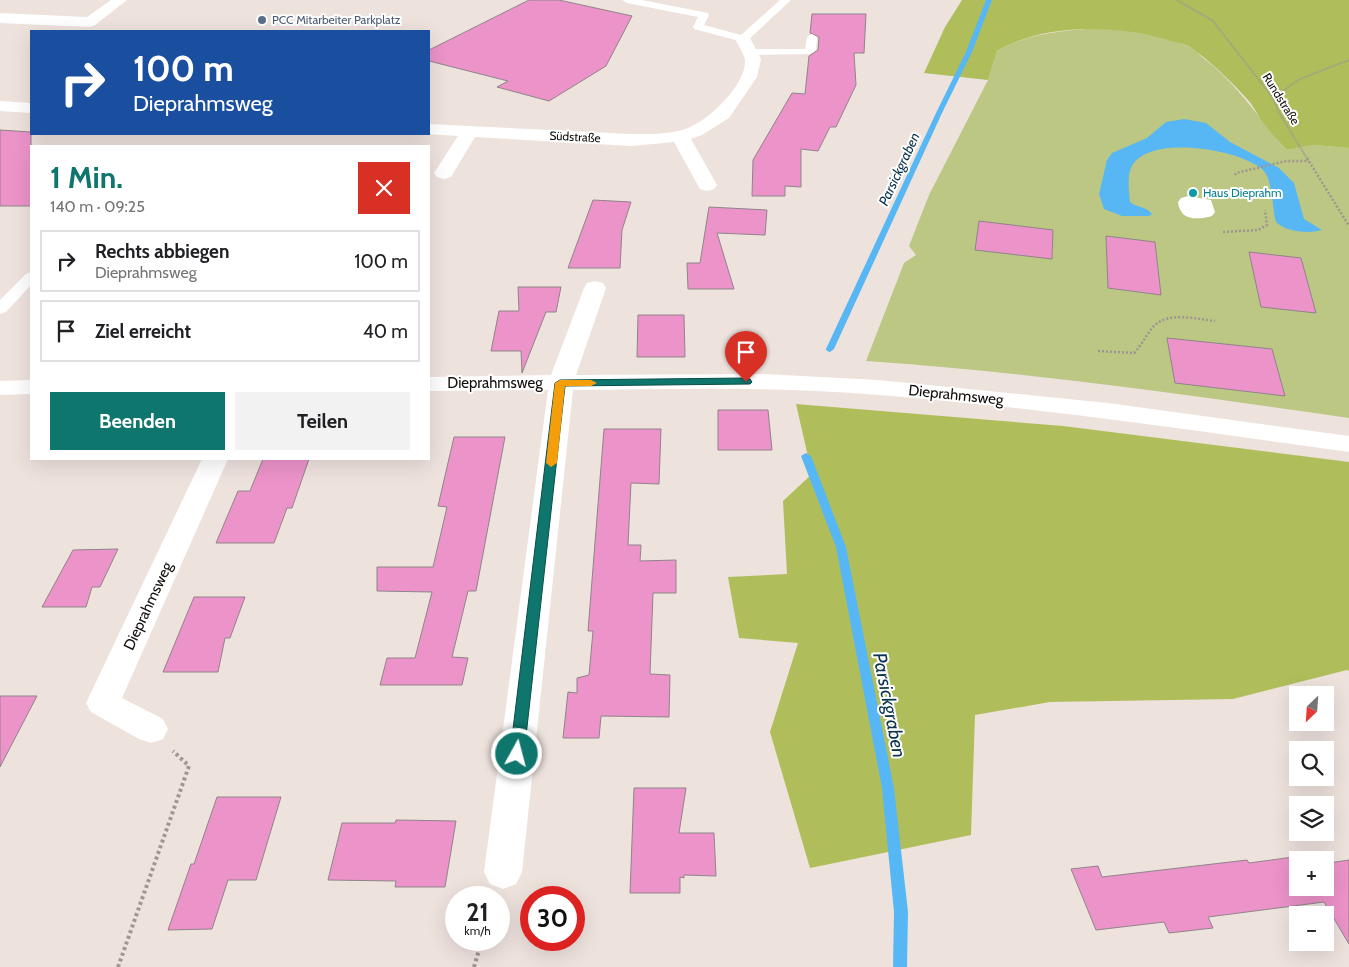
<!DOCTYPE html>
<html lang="de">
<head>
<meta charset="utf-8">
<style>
  body { margin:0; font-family:Cabin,sans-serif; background:#f2f2f2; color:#202124; height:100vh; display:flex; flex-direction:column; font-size:19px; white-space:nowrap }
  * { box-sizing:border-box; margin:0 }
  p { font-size:16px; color:#757577 }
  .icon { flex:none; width:28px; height:28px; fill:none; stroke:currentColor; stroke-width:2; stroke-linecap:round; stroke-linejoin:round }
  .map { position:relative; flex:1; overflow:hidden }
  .details { position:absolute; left:30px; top:145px; width:400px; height:315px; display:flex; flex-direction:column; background:#fff; border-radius:0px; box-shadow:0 5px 20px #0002 }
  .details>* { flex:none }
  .top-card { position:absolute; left:30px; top:30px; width:400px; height:105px; border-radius:0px; box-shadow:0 5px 20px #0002; background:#1a4fa0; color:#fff; overflow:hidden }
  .needle { width:32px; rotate:205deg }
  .fabs { position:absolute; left:1289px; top:686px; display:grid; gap:10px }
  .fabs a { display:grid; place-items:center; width:45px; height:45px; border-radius:0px; background:#fff; box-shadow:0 5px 20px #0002; font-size:25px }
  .speed { position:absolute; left:445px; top:886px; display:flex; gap:10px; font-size:25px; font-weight:700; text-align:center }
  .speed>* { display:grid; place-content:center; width:65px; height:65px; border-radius:50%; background:#fff; box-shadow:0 5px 20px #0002; line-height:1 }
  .speed small { font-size:12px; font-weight:400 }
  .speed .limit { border:8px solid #d22; background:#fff; color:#111 }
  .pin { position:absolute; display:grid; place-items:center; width:42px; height:42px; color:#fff; margin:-51px -21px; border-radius:50% 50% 50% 0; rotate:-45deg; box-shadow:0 0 5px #0007 }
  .pin .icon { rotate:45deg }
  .me { position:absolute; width:55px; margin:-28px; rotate:7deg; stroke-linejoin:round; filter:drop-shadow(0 0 4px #0008) }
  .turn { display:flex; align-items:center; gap:18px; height:105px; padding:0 20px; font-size:22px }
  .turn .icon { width:65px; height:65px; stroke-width:2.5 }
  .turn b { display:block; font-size:35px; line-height:42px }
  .round { display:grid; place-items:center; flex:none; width:52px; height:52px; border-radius:0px; background:#f2f2f2 }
  .overview { display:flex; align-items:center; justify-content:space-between; height:85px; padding:0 20px }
  h1 { font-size:30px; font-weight:700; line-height:38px; color:#0f766e }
  .cta { display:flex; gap:10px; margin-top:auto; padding:10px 20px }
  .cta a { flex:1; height:58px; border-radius:0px; background:#0f766e; color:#fff; font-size:20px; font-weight:700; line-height:58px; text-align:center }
  .cta a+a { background:#f2f2f2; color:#202124 }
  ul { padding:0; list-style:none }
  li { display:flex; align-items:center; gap:15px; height:62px; margin:0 10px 8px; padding:0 10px; border:2px solid #e0e0e0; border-radius:0px }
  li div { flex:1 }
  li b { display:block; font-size:19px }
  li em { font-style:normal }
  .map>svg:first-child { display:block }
</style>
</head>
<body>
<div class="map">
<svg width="1349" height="967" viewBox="0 0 1349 967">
  <rect width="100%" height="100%" fill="#eee2dd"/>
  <!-- green -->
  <path fill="#bbc783" d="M1109,28C1134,33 1163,35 1187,46C1193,48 1198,53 1202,57C1237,83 1258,118 1287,150L1314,145L1349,148V418C1189,395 1028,372 866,361L904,263L916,255L909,246L929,195L988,80L997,51C1030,32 1072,29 1109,28Z"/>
  <!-- forest -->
  <path fill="#afbe5b" d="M962,0H1349V148L1314,145L1287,150C1278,140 1269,131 1262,121C1257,114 1253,105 1247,99C1230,80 1211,62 1190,47C1183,43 1173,42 1165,39C1113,25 1045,23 997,51L988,80L924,73L945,27Z
    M796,404L1063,426L1349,462V671L1347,670L1233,699L1050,702L975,715L971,835L810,868L770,732L798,643L739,638L728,577L787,574L783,501L812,474Z"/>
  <!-- water -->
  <path fill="#57b7f4" d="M1184,119L1206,123L1230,142L1279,168L1294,183L1304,219L1322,230C1307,234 1287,232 1276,222C1272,208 1273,180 1263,170C1241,149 1146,133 1131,168C1127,177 1129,192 1130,202C1137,208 1146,206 1152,214L1149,216H1122L1104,209L1099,194L1107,160L1112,153L1147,138L1166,122Z"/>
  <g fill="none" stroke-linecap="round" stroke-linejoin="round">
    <!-- stream -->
    <path fill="#57b7f4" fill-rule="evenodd" d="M986,0H992L972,52L942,113L834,349L830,352L827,351L826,349L936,113L966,52Z
      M806,453L811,456L846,547L894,788L908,912L907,967H893L894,912L882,788L836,547L801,456Z"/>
  </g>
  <!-- building -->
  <path fill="#ec93ca" stroke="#8f848a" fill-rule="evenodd" d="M529,0H559L632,16L606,66L549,101L497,87L508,81L429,61V50Z
    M812,14H866L864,53H854L856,85L836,127H830L818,151L801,149V187L785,186V196H752L753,160L792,93L805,94L809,56L818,50L819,37L810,33Z
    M0,130L31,132V206H0Z
    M593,200L631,202L622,230L620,268H568Z
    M709,207L767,210L765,235L717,233L734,289H688L687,263H700Z
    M979,221L1053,230L1052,259L975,250Z
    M1106,236L1155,242L1161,295L1108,288Z
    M1249,252L1301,258L1316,313L1261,307Z
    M518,287H561L556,312H546L522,373L521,351H491L499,311H519Z
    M638,315H684L685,357H637Z
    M1167,338L1272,349L1285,396L1175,383Z
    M718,410H768L772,450H718Z
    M604,429H661L659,484L631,483L628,545H641L640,561L676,560V593H653L650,674L670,675L669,717L601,716L599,738H563L568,692L577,693V678L589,675L593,631H588Z
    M454,437H505L476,591H468L452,657L468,658L462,685H380L387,658H415L432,592L377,591V567H433L447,507L438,506Z
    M263,459H309L292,508H287L274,543H216L238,491H250Z
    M118,549L100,587H92L86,607H42L73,550Z
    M194,597H245L230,638H225L218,672H163Z
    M0,696H37L0,767Z
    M634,788H686L679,833H714L716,876L684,875V878L680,877V893H630Z
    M217,797H281L256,880H228L212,929L168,930L191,864H194Z
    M396,820L456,821L445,887H395L396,881L328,880L342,823H395Z
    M1323,853L1329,863L1349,860V944L1324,902L1208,917L1213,928L1169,933L1164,922L1096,930L1071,869L1098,866L1102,877L1247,860L1249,863ZM1298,860H1325V888H1298Z"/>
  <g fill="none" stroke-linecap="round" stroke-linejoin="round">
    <!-- path-far2 -->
    <path stroke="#9f9692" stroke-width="2" stroke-dasharray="1 1" stroke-linecap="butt" d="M1177,0L1213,21L1273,98L1278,111L1308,160
      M1273,98L1300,79L1349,60"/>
    <!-- path-far1 -->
    <path stroke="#9f9692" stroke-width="2.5" stroke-dasharray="2 2" stroke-linecap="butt" d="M1307,158L1349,226
      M1235,175L1236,173L1286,161H1309
      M1223,232L1258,230L1267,225L1265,210
      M1098,351L1134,353C1142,345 1146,335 1153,327C1167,311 1197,319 1215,321"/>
    <!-- path -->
    <path stroke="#9f9692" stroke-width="4" stroke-dasharray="3 3" stroke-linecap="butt" d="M118,967L189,766L173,751
      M474,967L482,940"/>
    <!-- lane -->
    <path fill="#fff" fill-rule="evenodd" d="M622,0H642L708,13L709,15L704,25L741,35L780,0H791L747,41L743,42L694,29L693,27L698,17L627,3Z
      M812,34L817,37L816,50L810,54L750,55L745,52L750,49H805L807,37Z
      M31,272V285L6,312L0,314V300L26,274Z"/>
    <!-- street -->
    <path fill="#fff" fill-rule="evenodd" d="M111,0H127L95,25L90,27L0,23V13L87,17Z
      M743,34L749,36L761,59L757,77L729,118L702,135L691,139L717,185L714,189L707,191L700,189L674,142L631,146L475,137L451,177L444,179L437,177L434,173L458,136L426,134H429V124L631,134C650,134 670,135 688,128C710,119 746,85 745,60C744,54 738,45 735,39L737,36Z
      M0,101L31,103V113L0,111Z
      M1188,196L1211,200L1215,212L1212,216C1197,220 1180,221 1178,202L1181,198Z
      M595,281L603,283L606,288L576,375L764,374L878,380L1108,403L1349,436V452C1192,430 1036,407 878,395C777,386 675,389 573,390L522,872L516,884L503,889L490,884L484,872L548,390L429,391V377L551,375L584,288L587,283Z
      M31,380V394L0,395V381Z
      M202,459H228L122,698L163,719L168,729L163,739L151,743L139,739L91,712L86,703Z"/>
  </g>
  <!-- route -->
  <path fill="#0f766e" stroke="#0a4d48" d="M746,378L750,379L752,382L750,384L565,386L524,754L522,759L517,760L512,759L510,754L555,383L560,380Z"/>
  <!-- slow -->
  <path fill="#f59e0b" d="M560,380H591L597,383L591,386H565L557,463L551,467L546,463L555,383Z"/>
  <!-- markers -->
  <circle fill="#5c6f8a" stroke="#fff" stroke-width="2" cx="262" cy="20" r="5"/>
  <circle fill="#0f9aa8" stroke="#fff" stroke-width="2" cx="1193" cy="193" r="5"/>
  <g text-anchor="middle" stroke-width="4" stroke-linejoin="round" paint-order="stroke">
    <!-- far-service labels -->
    <g font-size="12" fill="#4e5e75" stroke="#fff" text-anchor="start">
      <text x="272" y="24">PCC Mitarbeiter Parkplatz</text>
    </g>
    <!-- far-street labels -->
    <g font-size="12" fill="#120e0c" stroke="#fff">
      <text transform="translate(1281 99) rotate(58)" y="4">Rundstraße</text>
      <text transform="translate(575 137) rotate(3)" y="4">Südstraße</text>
    </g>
    <!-- far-culture labels -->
    <g font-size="12" fill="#0d838f" stroke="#fff" text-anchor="start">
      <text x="1203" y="197">Haus Dieprahm</text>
    </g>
    <!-- far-water labels -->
    <g font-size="14" font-style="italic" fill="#0b354d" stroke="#fff">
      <text transform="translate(899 169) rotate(-65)" y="5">Parsickgraben</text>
    </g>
    <!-- street labels -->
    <g font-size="15" fill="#120e0c" stroke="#fff">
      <text x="495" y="388">Dieprahmsweg</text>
      <text transform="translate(956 395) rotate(6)" y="5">Dieprahmsweg</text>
      <text transform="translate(148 606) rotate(-65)" y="5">Dieprahmsweg</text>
    </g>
    <!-- near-water labels -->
    <g font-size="19" font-style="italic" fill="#0b354d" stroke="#fff">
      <text transform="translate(890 705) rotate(79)" y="7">Parsickgraben</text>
    </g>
  </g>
</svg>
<div class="fabs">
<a><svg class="needle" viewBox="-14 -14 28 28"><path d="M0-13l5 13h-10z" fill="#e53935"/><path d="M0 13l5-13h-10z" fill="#757577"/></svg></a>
<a><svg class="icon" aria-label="search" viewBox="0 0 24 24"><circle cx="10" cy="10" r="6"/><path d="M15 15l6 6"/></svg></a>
<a><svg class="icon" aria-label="layers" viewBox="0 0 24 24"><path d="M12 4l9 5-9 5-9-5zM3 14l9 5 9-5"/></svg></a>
<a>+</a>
<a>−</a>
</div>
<div class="speed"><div>21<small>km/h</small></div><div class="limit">30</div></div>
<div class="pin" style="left:746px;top:382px;background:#d93025"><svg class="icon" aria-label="arrive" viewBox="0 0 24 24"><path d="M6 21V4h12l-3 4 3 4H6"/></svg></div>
<svg class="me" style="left:517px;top:754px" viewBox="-20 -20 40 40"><circle r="17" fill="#0f766e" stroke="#fff" stroke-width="3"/><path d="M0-11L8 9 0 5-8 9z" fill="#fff"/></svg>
<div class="top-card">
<div class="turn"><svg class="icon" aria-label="right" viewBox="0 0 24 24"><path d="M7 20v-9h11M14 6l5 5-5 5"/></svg><div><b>100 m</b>Dieprahmsweg</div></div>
</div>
<section class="details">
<div class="overview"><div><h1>1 Min.</h1><p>140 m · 09:25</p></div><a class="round" style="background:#d93025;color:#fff"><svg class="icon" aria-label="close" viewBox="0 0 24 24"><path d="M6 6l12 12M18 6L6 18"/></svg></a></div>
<ul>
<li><svg class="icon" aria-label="right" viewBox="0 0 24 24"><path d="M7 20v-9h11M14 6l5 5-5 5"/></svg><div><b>Rechts abbiegen</b><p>Dieprahmsweg</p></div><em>100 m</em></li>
<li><svg class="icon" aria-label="arrive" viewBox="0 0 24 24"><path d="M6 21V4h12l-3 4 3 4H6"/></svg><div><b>Ziel erreicht</b></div><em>40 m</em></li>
</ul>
<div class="cta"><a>Beenden</a><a>Teilen</a></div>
</section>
</div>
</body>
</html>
